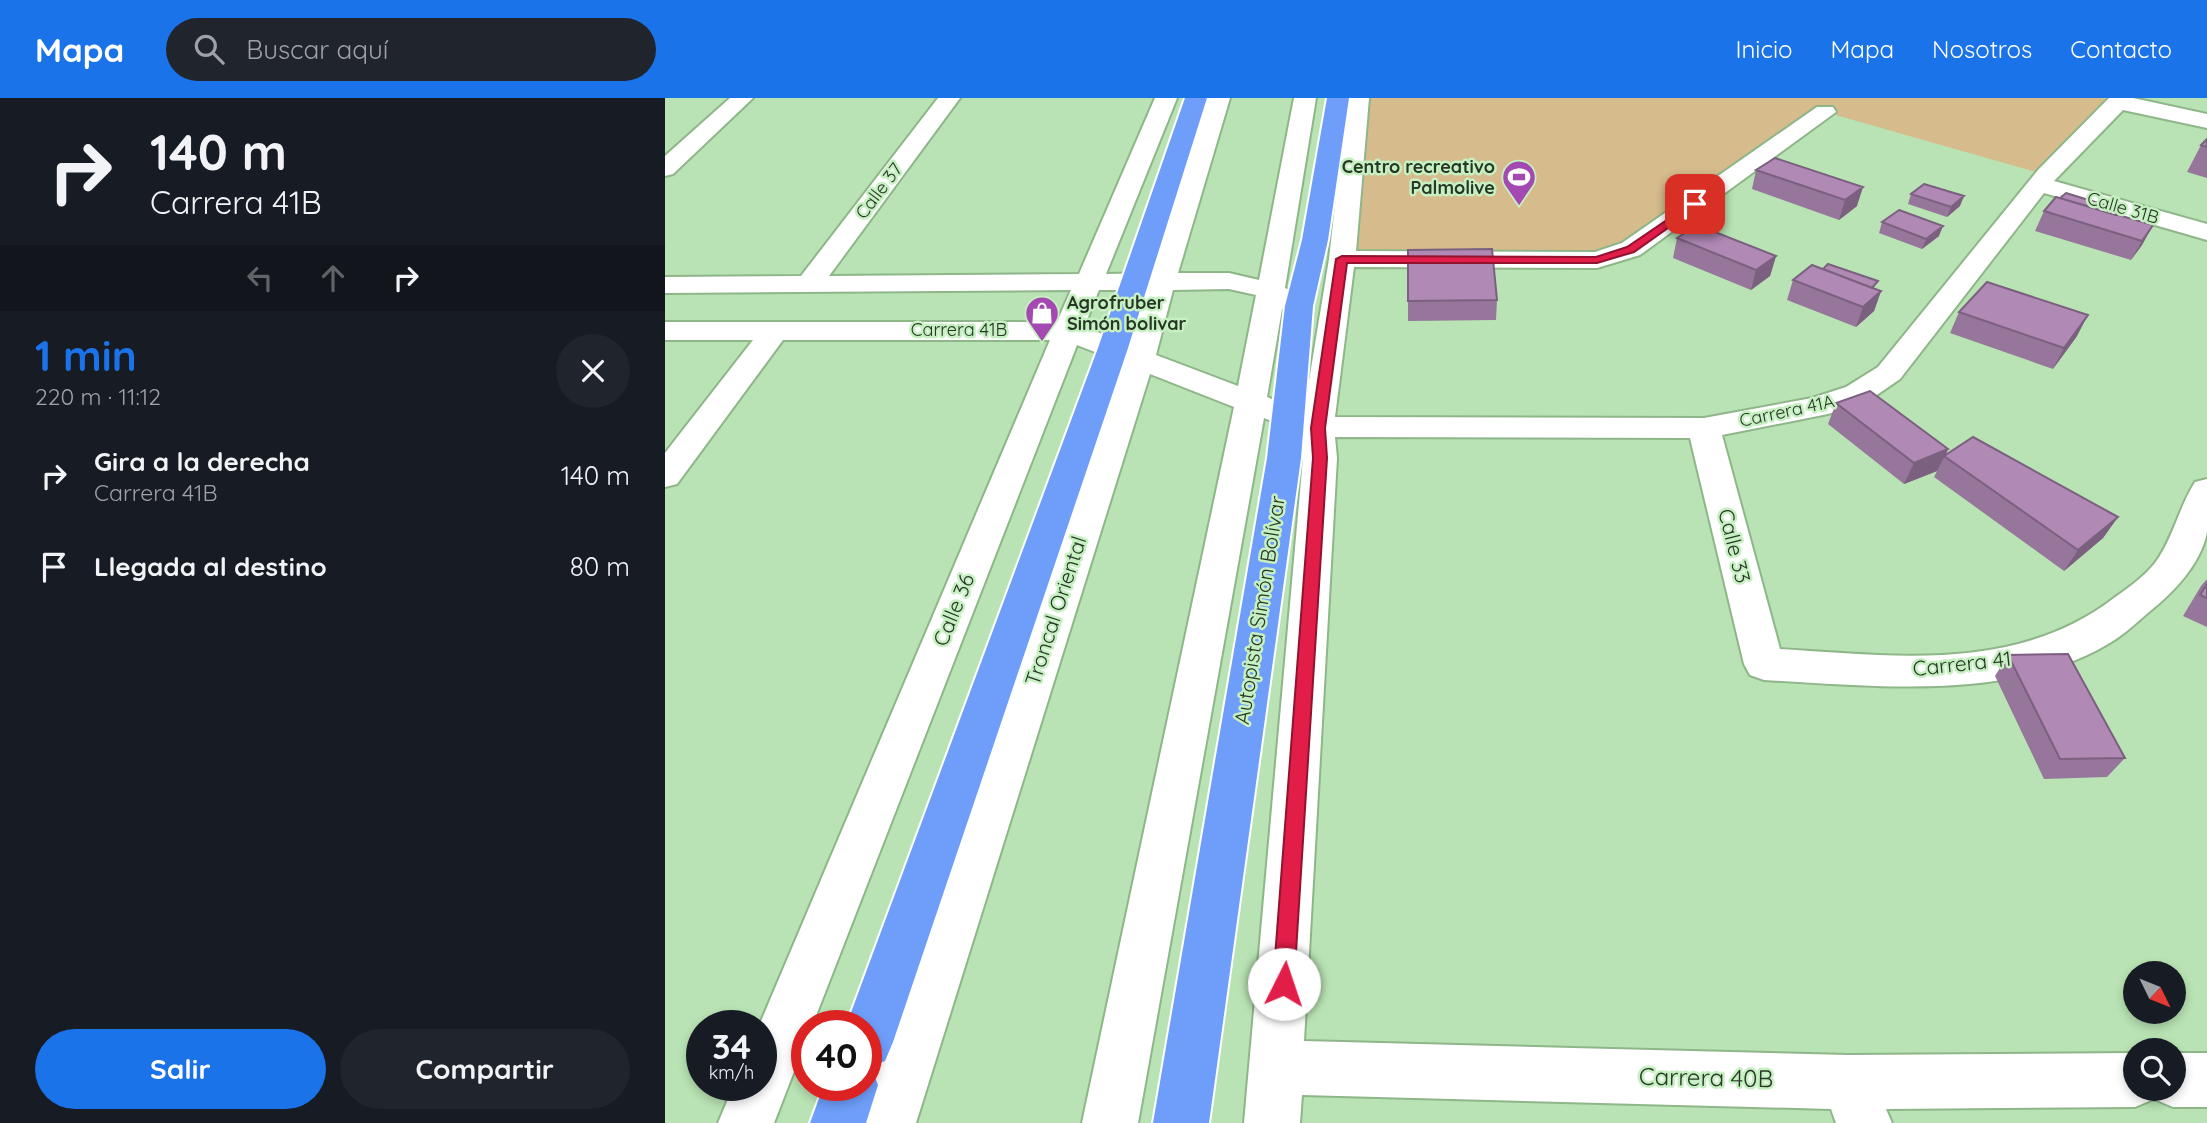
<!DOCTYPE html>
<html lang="es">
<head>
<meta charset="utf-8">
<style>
  body { margin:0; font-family:Quicksand,sans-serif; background:#20242c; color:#f1f3f6; height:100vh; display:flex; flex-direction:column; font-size:26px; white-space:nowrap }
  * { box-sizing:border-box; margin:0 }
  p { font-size:23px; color:#9ea1a6 }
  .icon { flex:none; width:38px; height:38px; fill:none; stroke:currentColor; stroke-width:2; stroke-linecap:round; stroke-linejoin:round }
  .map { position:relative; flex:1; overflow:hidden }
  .side { display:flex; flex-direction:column; background:#171b24; width:665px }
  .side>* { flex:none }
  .hud { background:#171b24; color:#f1f3f6; overflow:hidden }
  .needle { width:46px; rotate:133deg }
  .tools { position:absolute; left:1458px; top:863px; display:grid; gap:14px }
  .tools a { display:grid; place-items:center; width:63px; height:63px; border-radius:50%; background:#171b24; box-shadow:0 4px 10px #0003; font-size:35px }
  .speed { position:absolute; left:21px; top:912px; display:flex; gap:14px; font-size:35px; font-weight:700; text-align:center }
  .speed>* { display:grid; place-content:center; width:91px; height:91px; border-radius:50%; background:#171b24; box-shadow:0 4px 10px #0003; line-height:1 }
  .speed small { font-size:18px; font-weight:400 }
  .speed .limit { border:10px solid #d22; background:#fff; color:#111 }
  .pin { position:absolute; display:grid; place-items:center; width:60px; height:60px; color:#fff; margin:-30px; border-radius:14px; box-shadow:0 4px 10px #0006 }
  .me { position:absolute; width:77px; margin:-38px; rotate:4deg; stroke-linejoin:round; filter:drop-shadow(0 0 5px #0008) }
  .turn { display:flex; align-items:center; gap:24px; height:147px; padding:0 35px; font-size:32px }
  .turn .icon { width:91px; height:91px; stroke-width:2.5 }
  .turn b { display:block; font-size:49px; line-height:60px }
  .lanes { display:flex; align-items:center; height:66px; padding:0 35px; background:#0003; justify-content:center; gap:35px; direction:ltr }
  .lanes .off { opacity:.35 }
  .round { display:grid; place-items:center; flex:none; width:74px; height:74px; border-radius:37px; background:#20242c }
  .head { display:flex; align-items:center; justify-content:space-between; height:119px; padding:0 35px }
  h1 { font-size:42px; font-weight:800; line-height:52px; color:#1a73e8 }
  .cta { display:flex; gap:14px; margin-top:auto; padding:14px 35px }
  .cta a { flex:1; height:80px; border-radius:42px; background:#1a73e8; color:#fff; font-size:28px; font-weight:800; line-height:80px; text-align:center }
  .cta a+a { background:#20242c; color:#f1f3f6 }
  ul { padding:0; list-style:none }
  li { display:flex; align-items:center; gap:21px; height:91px; padding:0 35px }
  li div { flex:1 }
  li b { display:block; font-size:26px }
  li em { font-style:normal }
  header { display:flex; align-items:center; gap:42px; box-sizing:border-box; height:98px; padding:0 35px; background:#1a73e8; color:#fff }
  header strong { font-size:33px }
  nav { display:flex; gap:38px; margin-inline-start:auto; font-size:24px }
  .search { width:490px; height:63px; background:#20242c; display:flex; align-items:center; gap:18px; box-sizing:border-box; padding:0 24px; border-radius:38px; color:#9ea1a6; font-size:26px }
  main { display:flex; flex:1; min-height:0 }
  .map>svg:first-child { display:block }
</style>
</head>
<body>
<header>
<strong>Mapa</strong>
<div class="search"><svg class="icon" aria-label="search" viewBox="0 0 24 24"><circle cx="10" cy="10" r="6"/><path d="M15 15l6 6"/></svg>Buscar aquí</div>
<nav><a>Inicio</a><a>Mapa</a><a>Nosotros</a><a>Contacto</a></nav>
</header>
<main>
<section class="side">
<div class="hud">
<div class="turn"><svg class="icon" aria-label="right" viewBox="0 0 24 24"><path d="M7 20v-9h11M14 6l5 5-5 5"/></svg><div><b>140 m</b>Carrera 41B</div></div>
<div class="lanes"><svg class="icon off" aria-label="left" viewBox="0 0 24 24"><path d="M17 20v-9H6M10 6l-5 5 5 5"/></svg><svg class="icon off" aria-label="ahead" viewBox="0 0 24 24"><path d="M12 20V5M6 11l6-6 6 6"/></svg><svg class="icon" aria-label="right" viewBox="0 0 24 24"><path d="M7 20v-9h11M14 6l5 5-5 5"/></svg></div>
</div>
<div class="head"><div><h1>1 min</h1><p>220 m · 11:12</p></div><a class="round"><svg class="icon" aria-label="close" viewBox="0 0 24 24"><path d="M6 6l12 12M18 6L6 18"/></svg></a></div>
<ul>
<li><svg class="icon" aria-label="right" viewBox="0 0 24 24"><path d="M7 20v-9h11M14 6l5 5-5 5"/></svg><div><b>Gira a la derecha</b><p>Carrera 41B</p></div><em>140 m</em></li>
<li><svg class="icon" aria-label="arrive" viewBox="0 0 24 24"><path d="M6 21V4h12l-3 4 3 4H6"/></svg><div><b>Llegada al destino</b></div><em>80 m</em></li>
</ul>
<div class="cta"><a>Salir</a><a>Compartir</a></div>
</section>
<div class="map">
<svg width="1542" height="1025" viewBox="0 0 1542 1025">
  <rect width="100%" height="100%" fill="#b9e3b4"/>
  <!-- green -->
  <path fill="#d6bc8c" d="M693,0H1436L1452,4L1381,77L1160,14L932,162L677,161Z"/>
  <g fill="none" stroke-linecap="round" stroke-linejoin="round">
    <!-- minor casing -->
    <g stroke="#8eb689" stroke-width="4">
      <path id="minor" d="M65,0H88L8,76L0,78V58Z
        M273,0H295L164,178L414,176L490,0H512L441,176L486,175L543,0H565L513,175H564L594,182L629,0H651L620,190L637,199L641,205L637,211L627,213L617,211L602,299L639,313L664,161L682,0H704L691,153L930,154L957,145L1152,9H1168L1171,14L975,157L932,170L689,169L670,319L1039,320L1147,300L1181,289L1213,269L1373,72L1444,0H1468L1542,16V30L1458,12L1389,83L1542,126V142L1379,95L1235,281L1203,303L1163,316L1057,337L1115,551C1231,558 1351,575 1449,500C1463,490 1479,479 1490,465C1508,441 1514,409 1530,384L1542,381C1542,397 1542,417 1542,434C1536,466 1508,495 1484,514C1473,523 1463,533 1451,541C1353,605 1210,588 1099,582L1085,577L1079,566L1025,340L670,339L672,360L639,943L1183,957L1470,955V990H1508V955H1542V1009H1508L1489,1001L1470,1009L1221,1011L1227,1025H1171L1166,1011L637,997L635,1025H579L638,360L637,335L599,320L473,1025H417L569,309L485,276L251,1025H195L458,265L412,247L147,928H142V940L109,1025H53L69,987H96V928H94L385,242H118L12,386L0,389V355L88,242H0V224H392L406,192L0,195V179L136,178ZM564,191L591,197L573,288L491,257L508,192ZM434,192H481L464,246L419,229Z"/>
    </g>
    <!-- highway casing -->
    <g stroke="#fff" stroke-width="4">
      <path id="highway" d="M520,0H542L463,250L228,944L220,963L206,969L213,987L201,1025H145L159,987H201V928H181L433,250Z
        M662,0H684L663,142L648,208L636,360L544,1025H488L602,360L620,208L637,142Z"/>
    </g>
    <!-- minor -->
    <use href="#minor" fill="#fff" fill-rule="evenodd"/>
    <!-- highway -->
    <use href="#highway" fill="#6e9efa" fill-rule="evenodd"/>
  </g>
  <!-- wall -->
  <path fill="#97769c" d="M1542,41V80L1522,74L1536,47Z
    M1110,60L1192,108L1174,122L1087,91L1091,72Z
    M1246,96L1295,108L1282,119L1243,106Z
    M1395,100L1456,112L1453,117L1488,127L1477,147L1466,162L1370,133L1379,113Z
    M1217,124L1274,138L1257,151L1214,135Z
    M1012,140L1111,158L1105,178L1086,192L1008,160Z
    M1128,182L1211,191L1216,193L1209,213L1191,229L1122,202Z
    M832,202L831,222L743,223V203Z
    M1294,214L1412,238L1388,271L1285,235Z
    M1171,305L1283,351L1281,357L1453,419L1438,440L1399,473L1269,379L1272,373L1239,386L1163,326Z
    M1542,481V529L1518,518L1536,488Z
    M1343,557L1460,660L1442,679L1379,681L1330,578Z"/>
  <!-- shaded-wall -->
  <path fill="#7b607f" d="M1198,89L1192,108L1174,122L1180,102Z
    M1299,98L1295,108L1282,119L1286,109Z
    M1488,127L1477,147L1466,162L1477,143Z
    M1278,128L1274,138L1257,151L1261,141Z
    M1111,158L1105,178L1086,192L1091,172Z
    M1216,193L1209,213L1191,229L1198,209Z
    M1423,217L1412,238L1388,271L1399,250Z
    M1283,351L1272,373L1239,386L1249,365Z
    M1453,419L1438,440L1399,473L1413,452Z"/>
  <!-- building -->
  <path fill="#b089b5" stroke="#7b607f" stroke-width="2" d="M1542,41V49L1536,47Z
    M1110,60L1198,89L1180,102L1091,72Z
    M1259,86L1299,98L1286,109L1246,96Z
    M1401,95L1456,112L1451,117L1395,100Z
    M1391,99L1488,127L1477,143L1379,113Z
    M1234,112L1278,128L1261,141L1217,124Z
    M1032,127L1111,158L1091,172L1012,140Z
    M827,151L832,202L743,203V152Z
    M1163,166L1213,183L1207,190L1158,171Z
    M1147,167L1216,193L1198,209L1128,182Z
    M1322,184L1423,217L1399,250L1294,214Z
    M1205,293L1283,351L1249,365L1171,305Z
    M1308,339L1453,419L1413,452L1279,358Z
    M1542,486V500L1535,497Z
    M1403,556L1460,660L1395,661L1343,557Z"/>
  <!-- route -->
  <path fill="#e11d48" stroke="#92132f" stroke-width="2" d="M1030,103L1036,106L1034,108L969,154L932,165H682L660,330L662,360L629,886L626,893L619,896L611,893L608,886L648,360L646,330L671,161L677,158L931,159L962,149Z"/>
  <!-- icons -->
  <defs>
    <g id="stadium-pin" transform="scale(1.75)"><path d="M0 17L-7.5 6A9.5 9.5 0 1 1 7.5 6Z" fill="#a448b2" stroke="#c6f0c1"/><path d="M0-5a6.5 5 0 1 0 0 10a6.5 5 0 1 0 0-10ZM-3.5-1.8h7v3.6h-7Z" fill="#fff"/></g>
    <g id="shop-pin" transform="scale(1.75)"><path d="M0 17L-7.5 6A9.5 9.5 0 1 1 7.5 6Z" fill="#a448b2" stroke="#c6f0c1"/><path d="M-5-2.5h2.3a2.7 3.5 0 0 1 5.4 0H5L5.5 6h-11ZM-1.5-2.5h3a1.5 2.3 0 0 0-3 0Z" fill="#fff"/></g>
  </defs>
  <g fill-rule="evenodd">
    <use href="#stadium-pin" x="854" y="79"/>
    <use href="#shop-pin" x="377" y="215"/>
  </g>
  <g text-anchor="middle" stroke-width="5" stroke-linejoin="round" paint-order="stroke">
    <!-- far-poi labels -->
    <g font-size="18" font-weight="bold" fill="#273725" stroke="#c6f0c1" text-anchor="end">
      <text x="830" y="75">Centro recreativo<tspan x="830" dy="21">Palmolive</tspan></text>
      <text x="402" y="211" text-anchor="start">Agrofruber<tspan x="402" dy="21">Simón bolivar</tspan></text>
    </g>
    <!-- far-street labels -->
    <g font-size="18" fill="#273725" stroke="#c6f0c1">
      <text transform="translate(214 93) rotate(-53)" y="6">Calle 37</text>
      <text transform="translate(1458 110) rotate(16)" y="6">Calle 31B</text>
      <text x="294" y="238">Carrera 41B</text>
      <text transform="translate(1122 313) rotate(-12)" y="6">Carrera 41A</text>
    </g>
    <!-- street labels -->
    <g font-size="21" fill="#273725" stroke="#c6f0c1">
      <text transform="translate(1069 448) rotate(76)" y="7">Calle 33</text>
      <text transform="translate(289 512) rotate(-68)" y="7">Calle 36</text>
      <text transform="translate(595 512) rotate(-81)" y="7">Autopista Simón Bolívar</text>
      <text transform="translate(391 513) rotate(-72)" y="7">Troncal Oriental</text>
      <text transform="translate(1297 566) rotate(-6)" y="7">Carrera 41</text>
    </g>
    <!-- near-street labels -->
    <g font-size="24" fill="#273725" stroke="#c6f0c1">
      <text transform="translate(1041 980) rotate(1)" y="8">Carrera 40B</text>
    </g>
  </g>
</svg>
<div class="tools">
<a><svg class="needle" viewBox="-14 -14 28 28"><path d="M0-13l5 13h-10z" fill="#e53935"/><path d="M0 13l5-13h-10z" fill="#9ea1a6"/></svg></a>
<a><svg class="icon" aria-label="search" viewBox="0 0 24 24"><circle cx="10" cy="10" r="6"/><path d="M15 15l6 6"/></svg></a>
</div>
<div class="speed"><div>34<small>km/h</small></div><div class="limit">40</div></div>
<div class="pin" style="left:1030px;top:106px;background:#d93025"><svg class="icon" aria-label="arrive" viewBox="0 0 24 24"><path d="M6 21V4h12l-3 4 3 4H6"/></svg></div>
<svg class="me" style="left:619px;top:886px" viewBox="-20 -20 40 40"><circle r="19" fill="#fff"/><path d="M0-13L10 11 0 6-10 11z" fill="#e11d48"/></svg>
</div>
</main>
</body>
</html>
